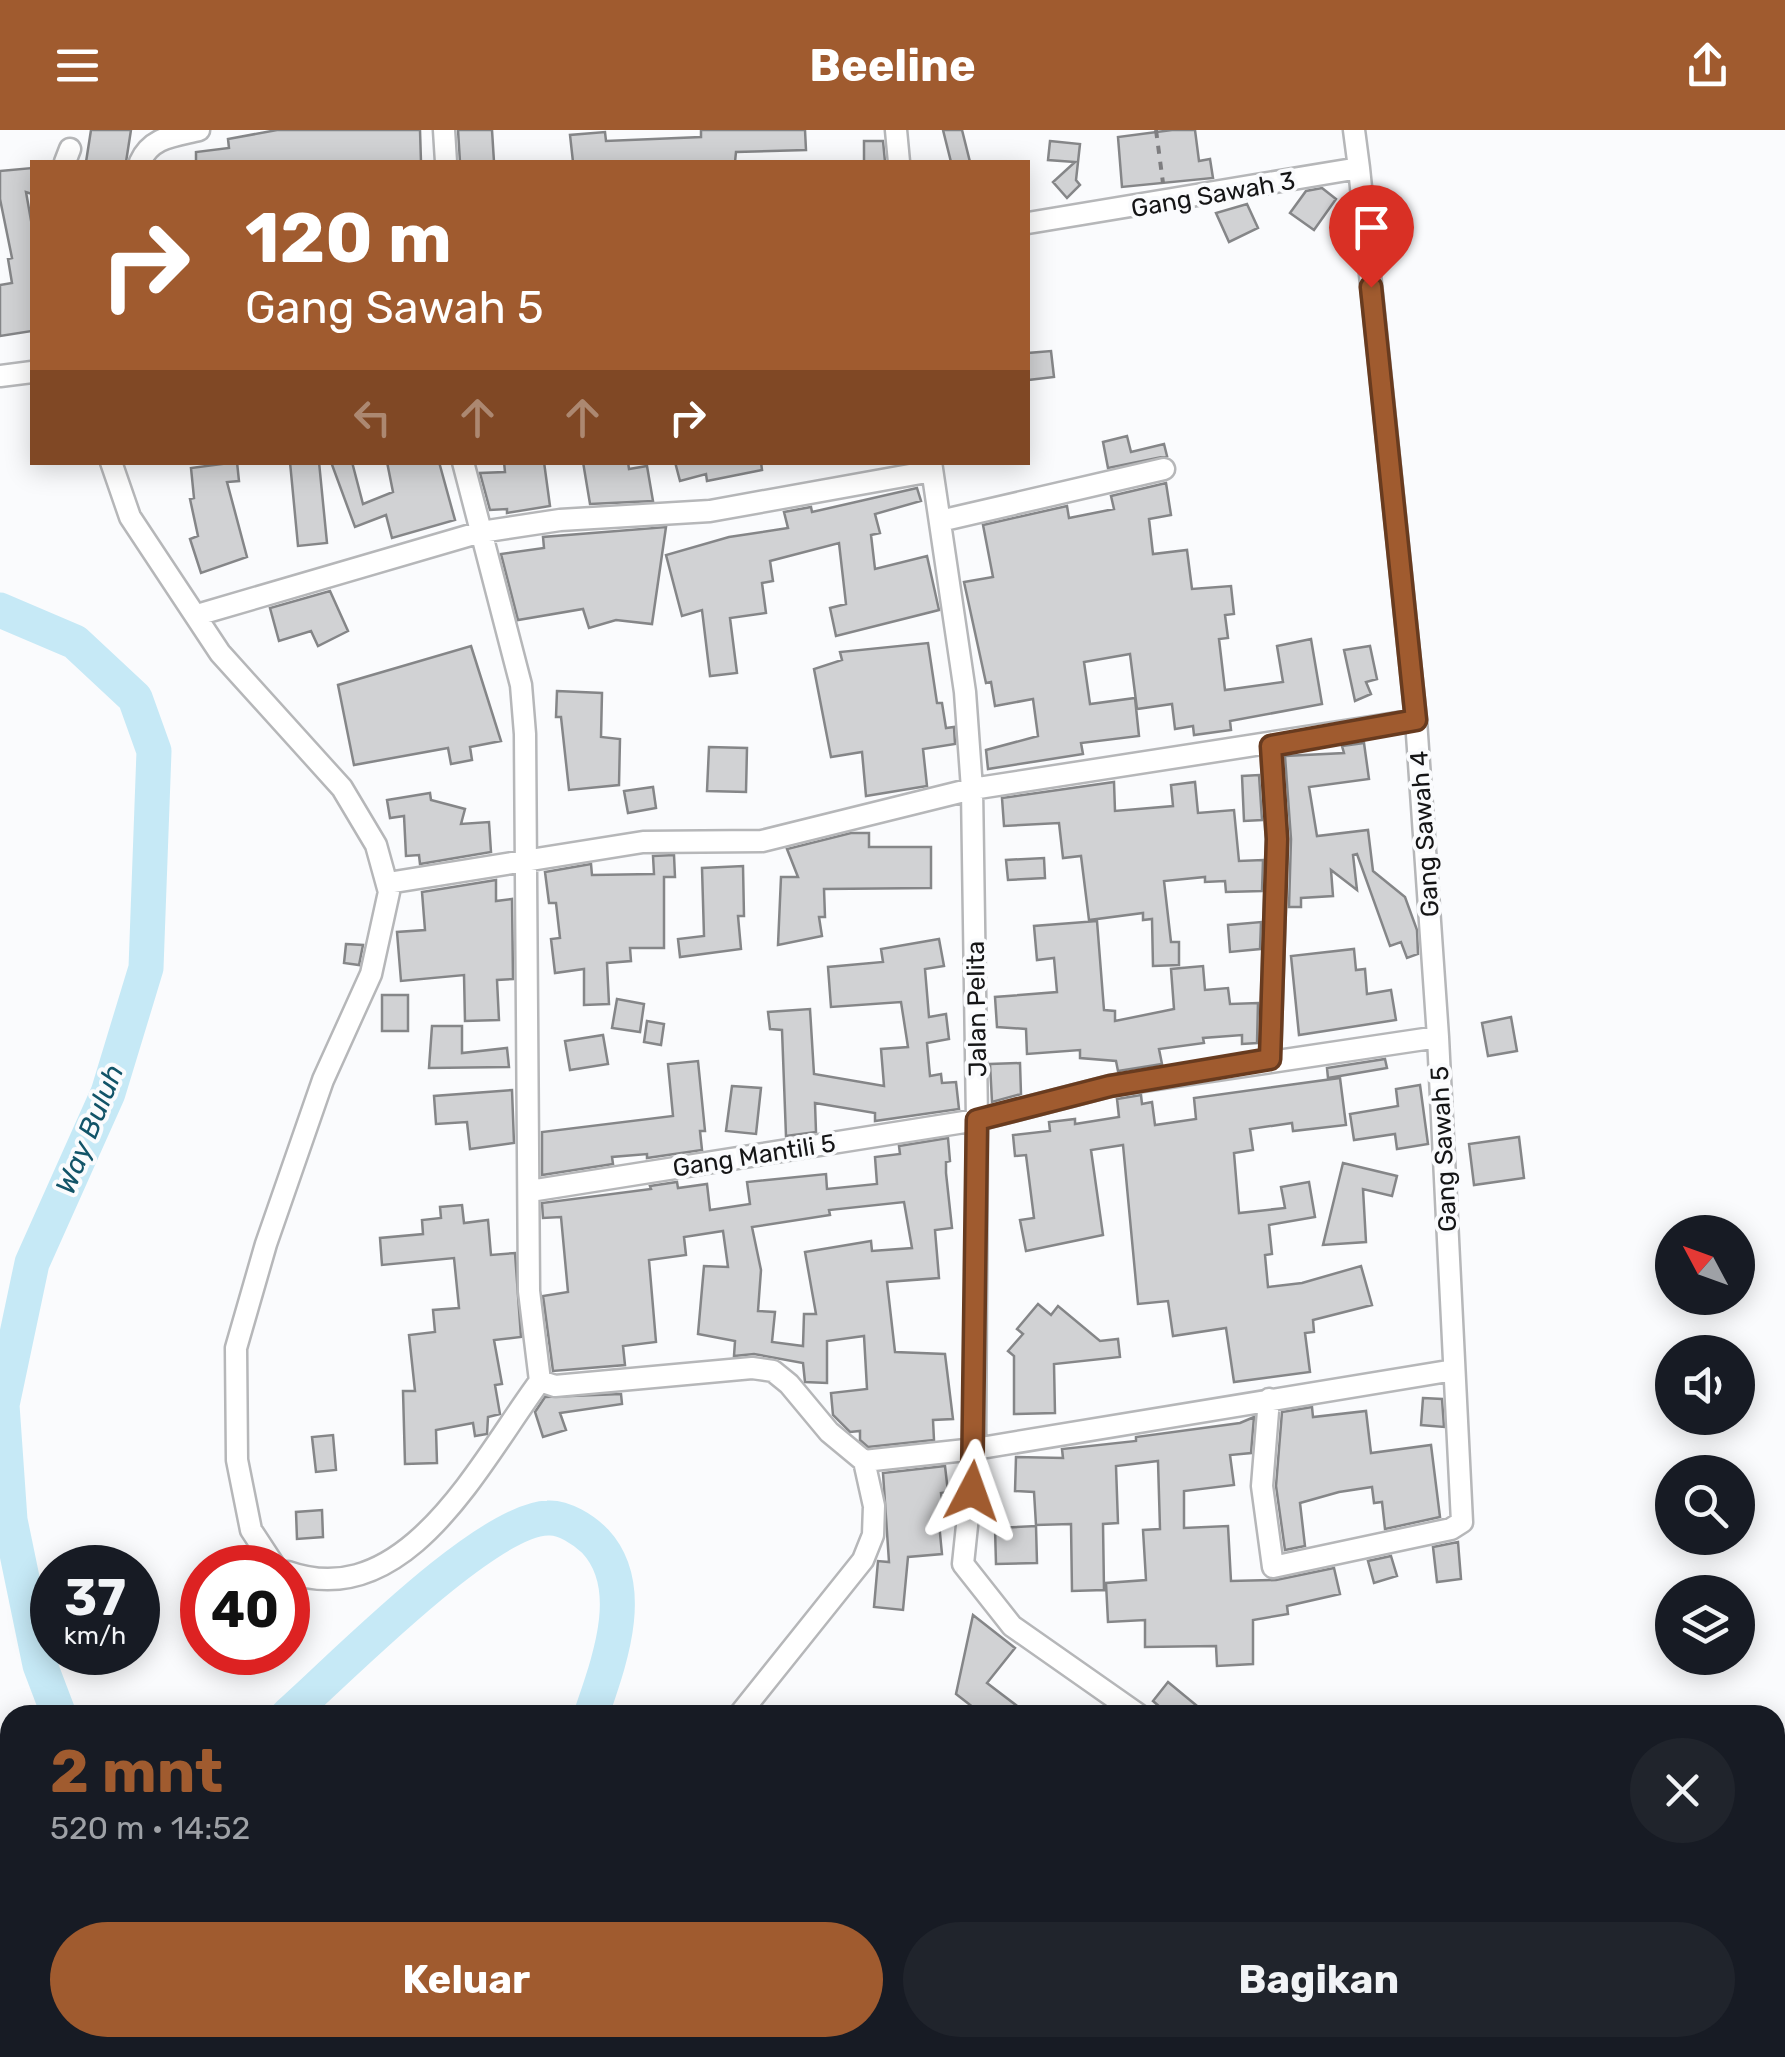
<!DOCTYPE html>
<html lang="id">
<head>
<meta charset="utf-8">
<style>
  body { margin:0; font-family:Rubik,sans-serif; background:#20242c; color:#f1f3f6; height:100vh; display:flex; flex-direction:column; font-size:38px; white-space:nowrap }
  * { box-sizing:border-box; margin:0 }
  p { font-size:32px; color:#9ea1a6 }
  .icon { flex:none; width:55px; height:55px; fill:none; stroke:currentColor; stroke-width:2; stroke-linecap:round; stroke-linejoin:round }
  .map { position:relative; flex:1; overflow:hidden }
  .panel { position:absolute; left:0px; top:1575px; width:1785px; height:352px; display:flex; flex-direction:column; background:#171b24; border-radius:30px 30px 0 0; box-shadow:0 5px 25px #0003 }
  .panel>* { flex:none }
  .guide { position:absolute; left:30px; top:30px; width:1000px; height:305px; border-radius:0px; box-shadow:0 5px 25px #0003; background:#a05b2f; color:#fff; overflow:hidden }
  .needle { width:65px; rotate:311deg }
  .buttons { position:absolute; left:1655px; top:1085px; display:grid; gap:20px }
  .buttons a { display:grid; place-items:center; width:100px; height:100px; border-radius:50%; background:#171b24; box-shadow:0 5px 25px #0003; font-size:50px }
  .speed { position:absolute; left:30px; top:1415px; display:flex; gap:20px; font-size:50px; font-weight:700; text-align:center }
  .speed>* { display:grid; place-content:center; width:130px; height:130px; border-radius:50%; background:#171b24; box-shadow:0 5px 25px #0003; line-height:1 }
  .speed small { font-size:25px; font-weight:400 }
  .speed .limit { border:15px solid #d22; background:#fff; color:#111 }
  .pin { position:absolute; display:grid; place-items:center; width:85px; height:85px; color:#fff; margin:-102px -42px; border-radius:50% 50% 50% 0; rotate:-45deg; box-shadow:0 0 10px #0007 }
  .pin .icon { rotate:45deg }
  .me { position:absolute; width:110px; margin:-55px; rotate:4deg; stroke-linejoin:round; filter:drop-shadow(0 0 8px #0008) }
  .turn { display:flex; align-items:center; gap:35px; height:210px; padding:0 50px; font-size:45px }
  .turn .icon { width:130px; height:130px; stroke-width:2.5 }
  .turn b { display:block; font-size:70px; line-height:85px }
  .lanes { display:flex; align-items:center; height:95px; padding:0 50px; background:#0003; justify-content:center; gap:50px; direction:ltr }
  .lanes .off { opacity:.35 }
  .round { display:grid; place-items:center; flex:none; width:105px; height:105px; border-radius:52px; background:#20242c }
  .headline { display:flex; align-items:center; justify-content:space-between; height:170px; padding:0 50px }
  h1 { font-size:60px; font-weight:700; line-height:75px; color:#a05b2f }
  .button { display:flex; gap:20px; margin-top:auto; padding:20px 50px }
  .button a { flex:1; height:115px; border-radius:60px; background:#a05b2f; color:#fff; font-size:40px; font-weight:700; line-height:115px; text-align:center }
  .button a+a { background:#20242c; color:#f1f3f6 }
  header { display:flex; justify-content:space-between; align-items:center; height:130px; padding:0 50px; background:#a05b2f; color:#fff; font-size:45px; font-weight:700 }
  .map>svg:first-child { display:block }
</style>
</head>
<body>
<header><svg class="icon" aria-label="menu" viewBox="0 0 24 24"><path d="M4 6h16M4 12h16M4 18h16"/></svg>Beeline<svg class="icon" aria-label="share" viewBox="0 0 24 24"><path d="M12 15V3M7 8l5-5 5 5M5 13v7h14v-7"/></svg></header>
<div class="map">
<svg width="1785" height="1927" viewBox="0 0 1785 1927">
  <rect width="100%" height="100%" fill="#fafbfd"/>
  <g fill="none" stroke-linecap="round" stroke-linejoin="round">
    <!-- river -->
    <path stroke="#c6e9f6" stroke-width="35" d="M0,480L75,512L135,568L154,621L146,838L108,963L32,1133L2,1275L10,1390L40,1535L59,1585
      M288,1585C339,1540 486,1389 548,1388C564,1387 584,1400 595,1411C638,1457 609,1532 591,1585
      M440,1927L444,1918"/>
  </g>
  <!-- building -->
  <path fill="#d1d2d4" stroke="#858688" stroke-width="2.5" fill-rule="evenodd" d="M91,0H131L126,32H86Z
    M277,0H420L421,32H196V22L229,18L228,9Z
    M458,0H492L494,32H460Z
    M701,0H805L806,20L736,22L735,32H573L570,5L605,2L606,11L701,7Z
    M943,0H962L970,32H951Z
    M1172,0H1195L1199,31L1210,29L1213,48L1122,57L1118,7Z
    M864,11H883L885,32H864Z
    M1050,11L1080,14L1076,50L1080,55L1067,68L1053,52L1075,32L1048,30Z
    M32,38V64L26,62L32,96V201L0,206V155L12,153L8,129L12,128L0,69V41Z
    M1322,58L1336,69L1314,100L1290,83L1306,61Z
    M1247,74L1258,98L1229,112L1216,83Z
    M1051,221L1054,247L1028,250V223Z
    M1127,306L1131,322L1164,314L1167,326L1108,338L1103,312Z
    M237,332L239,351L227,352L247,427L201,443L190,409L198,406L190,369L194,368L191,338Z
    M290,332H319L327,413L298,416Z
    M331,332H352L363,374L393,362L387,332H439L455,390L392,408L386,385L355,397Z
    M504,332H544L550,376L507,383V379L490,380L480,343L505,342Z
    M583,332H628L629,339L647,336L653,371L590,374Z
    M675,332H761L762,340L707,351L706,344L680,351Z
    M1166,353L1171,385L1149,389L1153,424L1187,420L1192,459L1231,456L1234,484L1225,485L1228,508L1219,509L1225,560L1283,552L1277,516L1311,509L1322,574L1230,591L1231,600L1194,605L1193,596L1175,599L1172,574L1137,579L1130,524L1084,532L1090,574L1135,568L1139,606L1081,613L1083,624L988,639L986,620L1038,606L1033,569L995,576L991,552L986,553L964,452L993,447L983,395L1067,376L1069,388L1114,379L1111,366Z
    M917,358L921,371L875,384L880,403L871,405L875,439L927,426L939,480L836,506L830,478L846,474L839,413L770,431L773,451L762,453L766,483L730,488L737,543L710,546L702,480L682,486L666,425L729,407L788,398L784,382L811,377L812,382Z
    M666,397L652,494L616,490L589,498L583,479L518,490L501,424L544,418L543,407Z
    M330,461L348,501L318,516L311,501L279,511L270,478Z
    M928,513L937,573H942L946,598L954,597L955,614L923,619L927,656L866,666L862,622L831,627L814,539L842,530L840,522Z
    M471,516L501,611L470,617L472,630L451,634L448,618L354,635L338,555Z
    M1370,516L1377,549L1366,552L1371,564L1355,571L1344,520Z
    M557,561L602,563L601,607L620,609L619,655L569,660L561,587H556Z
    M1364,613L1369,649L1309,657L1317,706L1368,700L1373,741L1405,767L1417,800L1418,824L1407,828L1401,812L1390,816L1357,724L1353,725L1357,760L1331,740L1333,766L1301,768V777H1289L1291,709L1285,626L1344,623L1342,616Z
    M709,617L747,618L746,662L707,661Z
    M1259,645L1262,690L1244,691L1242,646Z
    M1114,652L1115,681L1173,676L1171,655L1195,652L1198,683L1234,680L1239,731L1263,730L1262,761L1226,762L1225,751L1205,752V747L1164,751L1171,812H1179V835L1153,836L1152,789L1143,790V783L1089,790L1081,726L1063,728L1059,693L1004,696L1002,668Z
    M653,657L656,678L628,683L624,661Z
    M430,663L431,670L465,679L461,694L489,692L491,722L420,734L419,725L406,726L404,686L390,688L387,670Z
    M851,703H869V717H931V758L824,759L825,787H819L822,806L778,815L781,747H798L787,719Z
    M674,725L675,747H664V818H630L631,831L607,833L609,874L584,875V839L555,843L551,809L560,808L556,773H549L545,742L591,734L592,745L654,744L653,726Z
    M1044,728L1045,748L1008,750L1006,730Z
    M743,736L744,786H738L741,819L680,827L678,809L704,806L702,738Z
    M496,750V771L512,769L513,849L497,850L499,890L465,891L464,845L401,851L397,802L425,800L422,762Z
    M1097,791L1104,880L1115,881V891L1174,879L1171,839L1203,836L1205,860L1228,858L1230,874L1258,873L1257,913L1242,914V905L1203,908L1204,913L1159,919L1162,934L1118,941L1116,931L1080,928V920L1027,924L1026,899L997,897L995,867L1057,862L1054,828L1037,830L1034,796Z
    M1261,792L1260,819L1230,822L1228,795Z
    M939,809L944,836L925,839L929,887L946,884L949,909L927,913L930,946L941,944L942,953L956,952L959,979L875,991V983L815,973L816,1002L786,1006L782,900L770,899L768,882L810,879L814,944L884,956L881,919L908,917L901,872L831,877L828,837L883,832L881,819Z
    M346,814L363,815L359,835L344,833Z
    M1354,819L1356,840L1365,839L1367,864L1391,860L1396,890L1299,905L1291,826Z
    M382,865H408V901H382Z
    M617,869L644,874L640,902L612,898Z
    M1511,887L1517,921L1488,926L1482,893Z
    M647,891L664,894L661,915L644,912Z
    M432,896H462V923L507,918L509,937L429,938Z
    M603,905L608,934L570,940L565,911Z
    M1385,929L1387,938L1328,948L1327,938Z
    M698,931L705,1001H700L702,1020L647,1028V1024L612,1027L613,1034L542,1045V1002L673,986L668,934Z
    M1020,933L1021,964L992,972L990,934Z
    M1340,948L1346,995L1293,1001L1292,993L1250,999L1253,1020L1234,1023L1239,1083L1285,1078L1281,1057L1309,1052L1315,1087L1269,1095L1272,1124L1265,1125L1268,1157L1302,1153L1361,1136L1372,1175L1313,1190L1314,1202L1305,1203L1310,1242L1234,1252L1226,1198L1173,1206L1168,1171L1138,1174L1123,1015L1091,1020L1103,1105L1026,1121L1020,1090L1034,1088L1026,1025L1015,1026L1013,1005L1050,1001L1049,992L1075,989V994L1119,987L1117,969L1141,965L1142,974L1152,972L1155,995L1196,989L1194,968Z
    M1420,955L1428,1014L1397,1019L1395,1004L1354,1010L1350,984L1398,976L1396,959Z
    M732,956L761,958L756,1004L726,1001Z
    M512,960L514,1013L470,1019L467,992L436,994L434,966Z
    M1519,1007L1524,1048L1474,1055L1469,1014Z
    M948,1008L950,1031L946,1032V1043L952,1098L935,1100L939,1148L887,1152L895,1222L945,1224L953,1289L933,1290L934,1310L868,1317L860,1310V1301L850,1302L833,1285L831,1263L867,1259L864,1206L827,1211V1253L805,1252L803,1233L754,1224L734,1226L735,1211L698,1204L704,1136L728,1137L723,1101L684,1107L686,1125L649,1130L656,1212L623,1216L625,1235L553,1241L543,1166L568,1162L561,1087L543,1088L542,1073L651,1059L650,1056L677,1052L678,1058L707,1054L710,1080L750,1074L747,1052L826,1044L827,1059L877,1054L875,1027L900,1024L899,1016ZM904,1072L912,1118L872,1121L871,1111L805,1122L816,1184H804L803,1216L772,1212L775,1182L758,1181L761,1140L752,1097L830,1085L829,1080Z
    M1343,1033L1397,1046L1392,1066L1363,1059L1366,1112L1323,1115Z
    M462,1075L464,1093L488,1090L491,1125L515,1123L521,1207L494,1210L502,1254L495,1255L500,1284L488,1287L487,1304L475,1306L473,1293L436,1300L437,1333L405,1334L403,1261H415L409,1205L435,1202L433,1180L459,1178L454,1128L382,1135L380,1108L423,1104L422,1090L441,1088L440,1077Z
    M1038,1174L1051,1185L1058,1176L1100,1211L1118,1209L1120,1227L1054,1234L1055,1283L1014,1284V1226L1008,1221L1023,1204L1017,1199Z
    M621,1264L622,1274L560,1283L566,1300L543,1307L535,1282L545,1267Z
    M1423,1268L1442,1269L1444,1297L1421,1295Z
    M1312,1277L1313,1287L1366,1281L1371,1323L1431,1315L1440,1387L1385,1399L1382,1372L1374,1373L1372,1357L1339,1362L1300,1373L1305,1416L1285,1420L1276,1356L1282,1282Z
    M1254,1287L1251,1323L1230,1325L1234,1355L1184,1361V1398L1228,1396L1231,1451L1276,1450L1334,1438L1340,1464L1287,1476L1288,1484L1253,1490V1534L1217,1536L1216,1516L1145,1517V1490L1108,1492L1106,1453L1146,1450L1143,1400L1160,1399L1158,1331L1116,1336L1118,1393L1103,1394L1104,1460L1072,1461L1071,1394L1036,1395L1034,1362L1015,1361L1016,1327L1063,1328L1062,1319L1136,1311V1307L1240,1293Z
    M333,1305L336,1340L316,1342L312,1307Z
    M945,1336L948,1362L941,1363L945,1392L939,1393L942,1424L908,1427L903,1480L874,1477L878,1431L889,1432L883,1343Z
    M322,1380L323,1407L297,1409L296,1382Z
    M1036,1396L1037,1433L996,1434L995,1398Z
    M1458,1412L1461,1449L1437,1452L1433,1417Z
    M1391,1426L1397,1446L1374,1453L1368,1431Z
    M973,1485L1015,1518L987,1553L1029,1585H983L956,1564Z
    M1168,1552L1208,1585H1169L1153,1571Z"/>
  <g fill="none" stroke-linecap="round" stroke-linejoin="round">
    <!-- minor casing -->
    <g stroke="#b6b7b9" stroke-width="25">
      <path id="minor" d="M444,0L446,32
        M896,0L899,32
        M65,32L70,19
        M140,32C151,7 174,6 199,0
        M1359,38L1416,590
        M1028,93L1359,38L1354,0
        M0,246L32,242
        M111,332L130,387L220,523L342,658L376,715L389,762L371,844L323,950L266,1114L236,1218L237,1330L251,1400L276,1438
        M463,332L521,555L525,604L529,1161L540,1251
        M931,332L965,562L972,659L977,990L975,1319L963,1434L1012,1496L1139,1585
        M940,391L1164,339
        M197,485L481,402L560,390L710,381L932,341
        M388,753L643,712L762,711L972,659L1416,590L1438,907
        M1270,929L1277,709L1271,616
        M530,1061L977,990L1110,956L1438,907L1462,1392L1451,1399L1273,1437L1262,1356L1269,1269
        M864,1331L975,1319L1454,1240
        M288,1442C407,1484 481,1330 540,1251L555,1256L752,1238L773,1241L789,1254L829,1302L864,1331L874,1376L873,1405L863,1430L739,1585
        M616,1918L621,1927
        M1466,1918L1471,1927"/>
    </g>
    <!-- path -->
    <path stroke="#7e7e80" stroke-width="4" stroke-dasharray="8 8" stroke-linecap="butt" d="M1156,0L1163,53"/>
    <!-- minor -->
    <use href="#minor" stroke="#fff" stroke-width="20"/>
  </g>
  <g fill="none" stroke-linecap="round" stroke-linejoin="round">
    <!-- route casing -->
    <g stroke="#683b1f" stroke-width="25">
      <path id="route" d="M972,1361L977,990L1110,956L1270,929L1277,709L1271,616L1416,590L1371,157"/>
    </g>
    <!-- route -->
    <use href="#route" stroke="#a05b2f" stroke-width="18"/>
  </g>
  <g text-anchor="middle" stroke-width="8" stroke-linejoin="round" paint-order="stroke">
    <!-- street labels -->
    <g font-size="25" fill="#151516" stroke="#fafbfd">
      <text transform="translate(1213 64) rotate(-10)" y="9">Gang Sawah 3</text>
      <text transform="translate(1424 704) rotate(-94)" y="9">Gang Sawah 4</text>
      <text transform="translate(976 879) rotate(-91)" y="9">Jalan Pelita</text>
      <text transform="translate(1443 1019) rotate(-93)" y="9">Gang Sawah 5</text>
      <text transform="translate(754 1025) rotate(-9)" y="9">Gang Mantili 5</text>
    </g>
    <!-- water labels -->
    <g font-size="28" font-style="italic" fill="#125468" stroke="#fafbfd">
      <text transform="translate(89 999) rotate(-68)" y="10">Way Buluh</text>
    </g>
  </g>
</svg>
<div class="buttons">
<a><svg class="needle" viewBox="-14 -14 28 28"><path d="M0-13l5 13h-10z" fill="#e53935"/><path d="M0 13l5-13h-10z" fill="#9ea1a6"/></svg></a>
<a><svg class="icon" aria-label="sound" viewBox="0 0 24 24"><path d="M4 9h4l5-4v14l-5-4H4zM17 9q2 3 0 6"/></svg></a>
<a><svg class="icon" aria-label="search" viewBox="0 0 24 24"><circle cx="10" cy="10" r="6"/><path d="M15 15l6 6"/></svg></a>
<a><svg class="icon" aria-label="layers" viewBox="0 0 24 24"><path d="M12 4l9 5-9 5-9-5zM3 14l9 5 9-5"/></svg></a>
</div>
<div class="speed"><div>37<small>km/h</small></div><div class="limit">40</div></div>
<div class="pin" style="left:1371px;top:157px;background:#d93025"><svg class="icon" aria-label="arrive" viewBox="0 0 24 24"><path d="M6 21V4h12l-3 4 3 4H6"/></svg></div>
<svg class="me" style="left:972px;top:1361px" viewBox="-20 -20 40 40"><path d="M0-17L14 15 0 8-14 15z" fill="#a05b2f" stroke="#fff" stroke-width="4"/></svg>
<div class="guide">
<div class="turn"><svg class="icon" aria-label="right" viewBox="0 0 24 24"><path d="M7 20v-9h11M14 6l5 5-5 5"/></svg><div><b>120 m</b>Gang Sawah 5</div></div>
<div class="lanes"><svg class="icon off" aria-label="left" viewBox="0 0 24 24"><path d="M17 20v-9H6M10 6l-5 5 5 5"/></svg><svg class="icon off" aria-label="ahead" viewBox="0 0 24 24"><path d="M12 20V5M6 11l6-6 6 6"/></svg><svg class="icon off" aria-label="ahead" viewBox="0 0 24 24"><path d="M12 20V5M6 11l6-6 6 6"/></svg><svg class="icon" aria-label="right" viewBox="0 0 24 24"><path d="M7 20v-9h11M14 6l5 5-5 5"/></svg></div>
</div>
<section class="panel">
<div class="headline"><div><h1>2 mnt</h1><p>520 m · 14:52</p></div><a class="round"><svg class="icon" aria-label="close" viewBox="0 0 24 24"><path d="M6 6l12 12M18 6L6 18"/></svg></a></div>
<div class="button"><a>Keluar</a><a>Bagikan</a></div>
</section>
</div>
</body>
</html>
